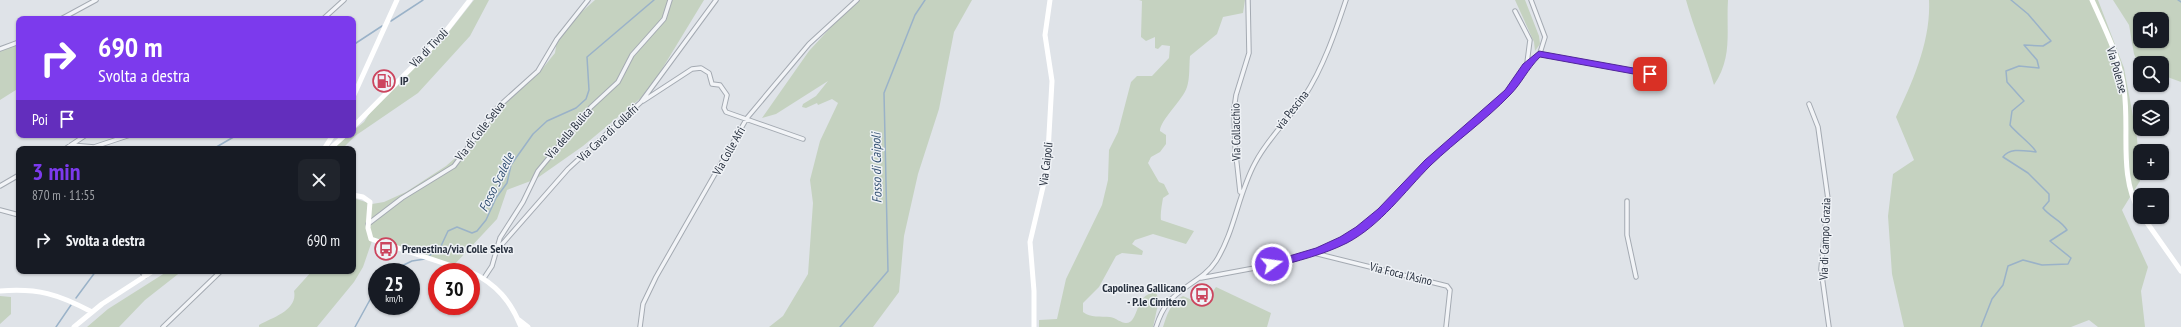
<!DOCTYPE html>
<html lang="it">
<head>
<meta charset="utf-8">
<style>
  body { margin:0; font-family:"PT Sans Narrow",sans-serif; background:#20242c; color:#f1f3f6; height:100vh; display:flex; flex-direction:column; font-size:15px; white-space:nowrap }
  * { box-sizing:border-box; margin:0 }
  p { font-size:13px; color:#9ea1a6 }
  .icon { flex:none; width:22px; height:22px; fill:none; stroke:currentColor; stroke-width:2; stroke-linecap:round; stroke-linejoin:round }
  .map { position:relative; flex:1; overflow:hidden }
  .side { position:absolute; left:16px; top:146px; width:340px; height:128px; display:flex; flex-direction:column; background:#171b24; border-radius:8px; box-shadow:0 1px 3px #0004 }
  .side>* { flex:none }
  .top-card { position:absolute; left:16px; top:16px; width:340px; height:122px; border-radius:8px; box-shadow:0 1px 3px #0004; background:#7c3aed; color:#fff; overflow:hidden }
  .buttons { position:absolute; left:2133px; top:12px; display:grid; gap:8px }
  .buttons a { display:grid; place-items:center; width:36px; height:36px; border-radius:8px; background:#171b24; box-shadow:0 1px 3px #0004; font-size:20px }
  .speed { position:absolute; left:368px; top:263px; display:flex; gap:8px; font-size:20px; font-weight:700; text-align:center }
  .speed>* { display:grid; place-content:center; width:52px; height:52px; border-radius:50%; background:#171b24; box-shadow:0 1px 3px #0004; line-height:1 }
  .speed small { font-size:10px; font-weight:400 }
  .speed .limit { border:6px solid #d22; background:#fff; color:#111 }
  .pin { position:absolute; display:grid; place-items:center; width:34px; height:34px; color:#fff; margin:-17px; border-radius:8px; box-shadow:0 2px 6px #0006 }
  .me { position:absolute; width:44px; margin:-22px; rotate:76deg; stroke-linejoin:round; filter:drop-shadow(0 0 3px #0008) }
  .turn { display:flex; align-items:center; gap:14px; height:84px; padding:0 16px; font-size:18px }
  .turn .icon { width:52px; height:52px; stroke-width:2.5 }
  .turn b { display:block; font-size:28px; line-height:34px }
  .then { display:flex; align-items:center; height:38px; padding:0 16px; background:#0003; gap:8px; font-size:15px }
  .round { display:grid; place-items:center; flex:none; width:42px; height:42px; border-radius:8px; background:#20242c }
  .summary { display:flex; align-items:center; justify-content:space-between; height:68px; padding:0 16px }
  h1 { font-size:24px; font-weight:700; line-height:30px; color:#7c3aed }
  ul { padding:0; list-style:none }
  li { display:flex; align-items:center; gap:12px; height:52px; padding:0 16px }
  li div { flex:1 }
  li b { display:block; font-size:15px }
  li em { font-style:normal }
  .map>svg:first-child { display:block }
</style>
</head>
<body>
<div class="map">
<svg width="2181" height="327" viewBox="0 0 2181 327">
  <rect width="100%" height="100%" fill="#dfe3e8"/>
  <!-- green -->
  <path fill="#c5d2c0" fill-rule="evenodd" d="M474,0H489L470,36L418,93L355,136L342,149H333L348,135H353V131L364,122L371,111L444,38Z
    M595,0H704L648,92L583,146L536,179L507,190L497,219L454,265L373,238L363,267L354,282L317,327H259V325C274,317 298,310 294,291L312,271H353V198L372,204L384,202L406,192L446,166L461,153L494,111L538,74L555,53L558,33Z
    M856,0H972L954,32L939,109L918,174L904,236L899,292L873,327H769L783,316L808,274L813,203L810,180L820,141L838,103L832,99L818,105L817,103L806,108L802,107L803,104L816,96L828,81L776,114L762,118L809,51Z
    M1139,0H1245L1243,13L1223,17L1217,34L1190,56C1189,66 1190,78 1187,87C1183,100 1160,120 1160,131L1166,135V144L1160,152L1151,157L1148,163L1159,182L1164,184L1169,194L1163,198C1162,205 1160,213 1161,220L1194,231L1186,244L1153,234L1135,240L1132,244L1143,251L1142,255L1122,253L1116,256L1099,287L1083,303V312C1091,318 1100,316 1110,317C1116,318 1121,323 1126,323C1140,323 1134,292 1156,293L1159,300L1153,327H1039V320L1057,319L1066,279L1102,205L1108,180L1109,150L1118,132L1131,82L1137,76H1152L1169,58L1170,46L1162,45L1158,49L1155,48V37L1146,41L1141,37L1142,1Z
    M1515,0H1525L1539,36L1540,44L1535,51L1534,42Z
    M1686,0H1728C1726,32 1733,57 1714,85C1706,56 1694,29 1686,0Z
    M1929,0H2098L2124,68L2137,138L2140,181L2122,210L2148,267L2141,291L2145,327H2098L2089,320L2071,327H1904L1892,274L1888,216L1893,174L1914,160L1896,117C1913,81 1931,41 1929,0Z
    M2113,0H2181V82L2162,75V63H2140V68L2134,54L2129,25ZM2140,19H2162V41H2140Z
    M19,43V88L0,100V51Z
    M168,271H182L145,300L119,327H87L108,309Z
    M1216,287L1271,313L1267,327H1163C1167,315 1170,303 1183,296L1203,305Z
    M0,296L11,297V314L0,324Z"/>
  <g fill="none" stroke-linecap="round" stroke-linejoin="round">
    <!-- stream -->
    <path stroke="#9ab2c8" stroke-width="1.5" d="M2178,0L2181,2
      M391,21L423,0
      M353,45L382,26
      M213,149L237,135
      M428,257L441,246L448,231L457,227L472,233L477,231L486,220L496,198L507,183L511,165L533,134L547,121L576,108L586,99L589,90L587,57L654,0
      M389,272L412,261L425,259
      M76,298L96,271
      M56,327L71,305
      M355,327L377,287
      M840,327L888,271L884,93L915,15L925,0
      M1981,327L1992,299L2003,285L2008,266L2023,260L2042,265L2068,264L2071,258L2050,241L2067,230C2061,220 2050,217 2043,208L2049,201V194L2028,173L2003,157C2010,147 2025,151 2036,152C2035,147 2015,132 2010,125L2012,111L2024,101L2007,82L2006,71L2019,66L2039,68L2037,60L2024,45L2043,46L2051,41L2028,14L2011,0"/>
    <!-- street casing -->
    <g stroke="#a4aab2" stroke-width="5.5">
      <path id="street" d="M1515,11L1530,40L1527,63
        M61,19L96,0
        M323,19L344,0
        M0,49L19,42
        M1539,54L1650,74
        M643,101L692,69L701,68L709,73L712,84L720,85L727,95L724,108L726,112L803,139
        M1809,104L1818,127L1828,199L1821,269L1829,327
        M71,145L94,147L130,135
        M65,149L86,135
        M0,186L19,175
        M1240,192L1235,146L1234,109L1236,95L1249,53L1248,0
        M1627,201V235L1636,277
        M0,210L19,215
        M368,224L402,198L454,166L498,107L538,71L557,39L588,0
        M497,250L568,169L641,102L716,0
        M1314,253L1447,286L1450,290L1446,327
        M141,271L145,276
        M484,278L492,266L500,238L523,202L538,171L591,107L618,82L632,55L664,19L670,0
        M1201,278L1260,267L1316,252L1349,237L1379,214L1428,163L1508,92L1526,66L1540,53L1545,37L1531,0
        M163,327L221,271
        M640,327L643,304L656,277L747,118L809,44L857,0
        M1156,327C1159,318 1162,310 1168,303C1181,286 1204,280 1216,261C1235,231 1238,194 1255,163C1268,138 1288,120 1304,97C1323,68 1335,33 1346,0"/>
    </g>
    <!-- street -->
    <use href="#street" stroke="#f2f4f7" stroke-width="3.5"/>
    <!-- secondary -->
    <path stroke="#fff" stroke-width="5" d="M2092,0C2105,29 2120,58 2124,89C2130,131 2118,175 2140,213
      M353,97L397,0
      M353,127L439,40L470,0
      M324,149L333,135
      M330,149L345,135
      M353,195L363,197L370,202L368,228L371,239L470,272
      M2143,217L2181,271
      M471,272C496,284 511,301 521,327
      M0,291C38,288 58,294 92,312
      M519,320L528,327
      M74,327L102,304L153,271
      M1034,327V291L1030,242L1047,170L1052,81L1045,35L1050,0"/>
  </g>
  <!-- route -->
  <path fill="#7c3aed" stroke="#51269a" d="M1539,51L1650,71L1655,74L1650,77L1540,57C1527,70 1522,83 1510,95C1486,120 1456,141 1431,165C1404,192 1381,225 1347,243C1323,255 1297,261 1272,268L1269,267V262L1316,248L1340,237L1356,227L1378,209L1425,160L1505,90L1523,64Z"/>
  <!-- icons -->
  <defs>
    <g id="fuel-ring" transform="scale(1.15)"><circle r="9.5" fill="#eff2f6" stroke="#cc455e" stroke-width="1.5"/><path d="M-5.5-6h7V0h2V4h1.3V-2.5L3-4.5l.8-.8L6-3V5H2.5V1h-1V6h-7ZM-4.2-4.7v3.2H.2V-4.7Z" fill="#cc455e"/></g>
    <g id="bus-ring" transform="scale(1.15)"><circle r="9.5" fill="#eff2f6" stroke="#cc455e" stroke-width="1.5"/><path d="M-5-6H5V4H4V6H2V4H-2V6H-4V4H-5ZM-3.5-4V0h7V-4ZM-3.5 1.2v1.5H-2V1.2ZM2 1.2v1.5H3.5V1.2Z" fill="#cc455e"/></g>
  </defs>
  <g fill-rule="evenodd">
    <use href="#fuel-ring" x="384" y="81"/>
    <use href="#bus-ring" x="386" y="249"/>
    <use href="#bus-ring" x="1202" y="295"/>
  </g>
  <g text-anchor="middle" stroke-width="3" stroke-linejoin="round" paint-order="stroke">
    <!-- street labels -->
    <g font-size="12" fill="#28313f" stroke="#eff2f6">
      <text transform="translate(429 48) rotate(-46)" y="4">Via di Tivoli</text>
      <text transform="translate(2117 70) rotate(74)" y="4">Via Polense</text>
      <text transform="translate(1292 110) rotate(-52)" y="4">via Pescina</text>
      <text transform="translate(480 131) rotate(-52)" y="4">Via di Colle Selva</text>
      <text transform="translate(1236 132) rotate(-91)" y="4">Via Collacchio</text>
      <text transform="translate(569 133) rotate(-49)" y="4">Via della Bulica</text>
      <text transform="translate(608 133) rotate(-43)" y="4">Via Cava di Collafri</text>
      <text transform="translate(729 151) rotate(-61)" y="4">Via Colle Afri</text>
      <text transform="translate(1046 164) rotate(-83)" y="4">Via Caipoli</text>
      <text transform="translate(1825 239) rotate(-88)" y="4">Via di Campo Grazia</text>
      <text transform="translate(1401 274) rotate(14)" y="4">Via Foca l'Asino</text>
    </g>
    <!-- poi labels -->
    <g font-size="12" font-weight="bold" fill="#28313f" stroke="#eff2f6" text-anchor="start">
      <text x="400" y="85">IP</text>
      <text x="402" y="253">Prenestina/via Colle Selva</text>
      <text x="1186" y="292" text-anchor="end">Capolinea Gallicano<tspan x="1186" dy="14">- P.le Cimitero</tspan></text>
    </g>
    <!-- water labels -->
    <g font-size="13" font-style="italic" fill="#335172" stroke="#eff2f6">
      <text transform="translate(876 168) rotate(-91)" y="5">Fosso di Caipoli</text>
      <text transform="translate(496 182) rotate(-64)" y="5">Fosso Scalelle</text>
    </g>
  </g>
</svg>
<div class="buttons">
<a><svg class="icon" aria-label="sound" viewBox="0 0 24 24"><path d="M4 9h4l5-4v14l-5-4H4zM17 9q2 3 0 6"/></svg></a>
<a><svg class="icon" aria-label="search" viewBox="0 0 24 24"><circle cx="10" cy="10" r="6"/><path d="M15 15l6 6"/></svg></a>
<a><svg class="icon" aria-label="layers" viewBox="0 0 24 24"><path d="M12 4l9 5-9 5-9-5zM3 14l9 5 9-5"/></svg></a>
<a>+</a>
<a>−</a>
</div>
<div class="speed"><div>25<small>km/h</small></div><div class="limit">30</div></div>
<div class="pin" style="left:1650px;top:74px;background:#d93025"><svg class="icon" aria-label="arrive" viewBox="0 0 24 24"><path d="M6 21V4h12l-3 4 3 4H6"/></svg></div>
<svg class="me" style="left:1272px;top:264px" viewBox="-20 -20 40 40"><circle r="17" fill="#7c3aed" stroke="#fff" stroke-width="3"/><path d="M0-11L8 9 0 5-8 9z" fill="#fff"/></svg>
<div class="top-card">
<div class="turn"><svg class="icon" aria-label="right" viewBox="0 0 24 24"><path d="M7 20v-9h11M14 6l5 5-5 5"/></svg><div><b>690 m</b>Svolta a destra</div></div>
<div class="then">Poi<svg class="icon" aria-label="arrive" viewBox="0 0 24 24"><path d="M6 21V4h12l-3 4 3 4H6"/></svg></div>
</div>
<section class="side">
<div class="summary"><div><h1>3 min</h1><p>870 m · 11:55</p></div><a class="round"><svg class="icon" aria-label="close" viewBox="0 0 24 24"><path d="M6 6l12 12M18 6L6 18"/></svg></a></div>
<ul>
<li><svg class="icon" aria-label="right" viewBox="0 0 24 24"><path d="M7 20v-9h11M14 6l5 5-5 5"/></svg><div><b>Svolta a destra</b></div><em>690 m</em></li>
</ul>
</section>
</div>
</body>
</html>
